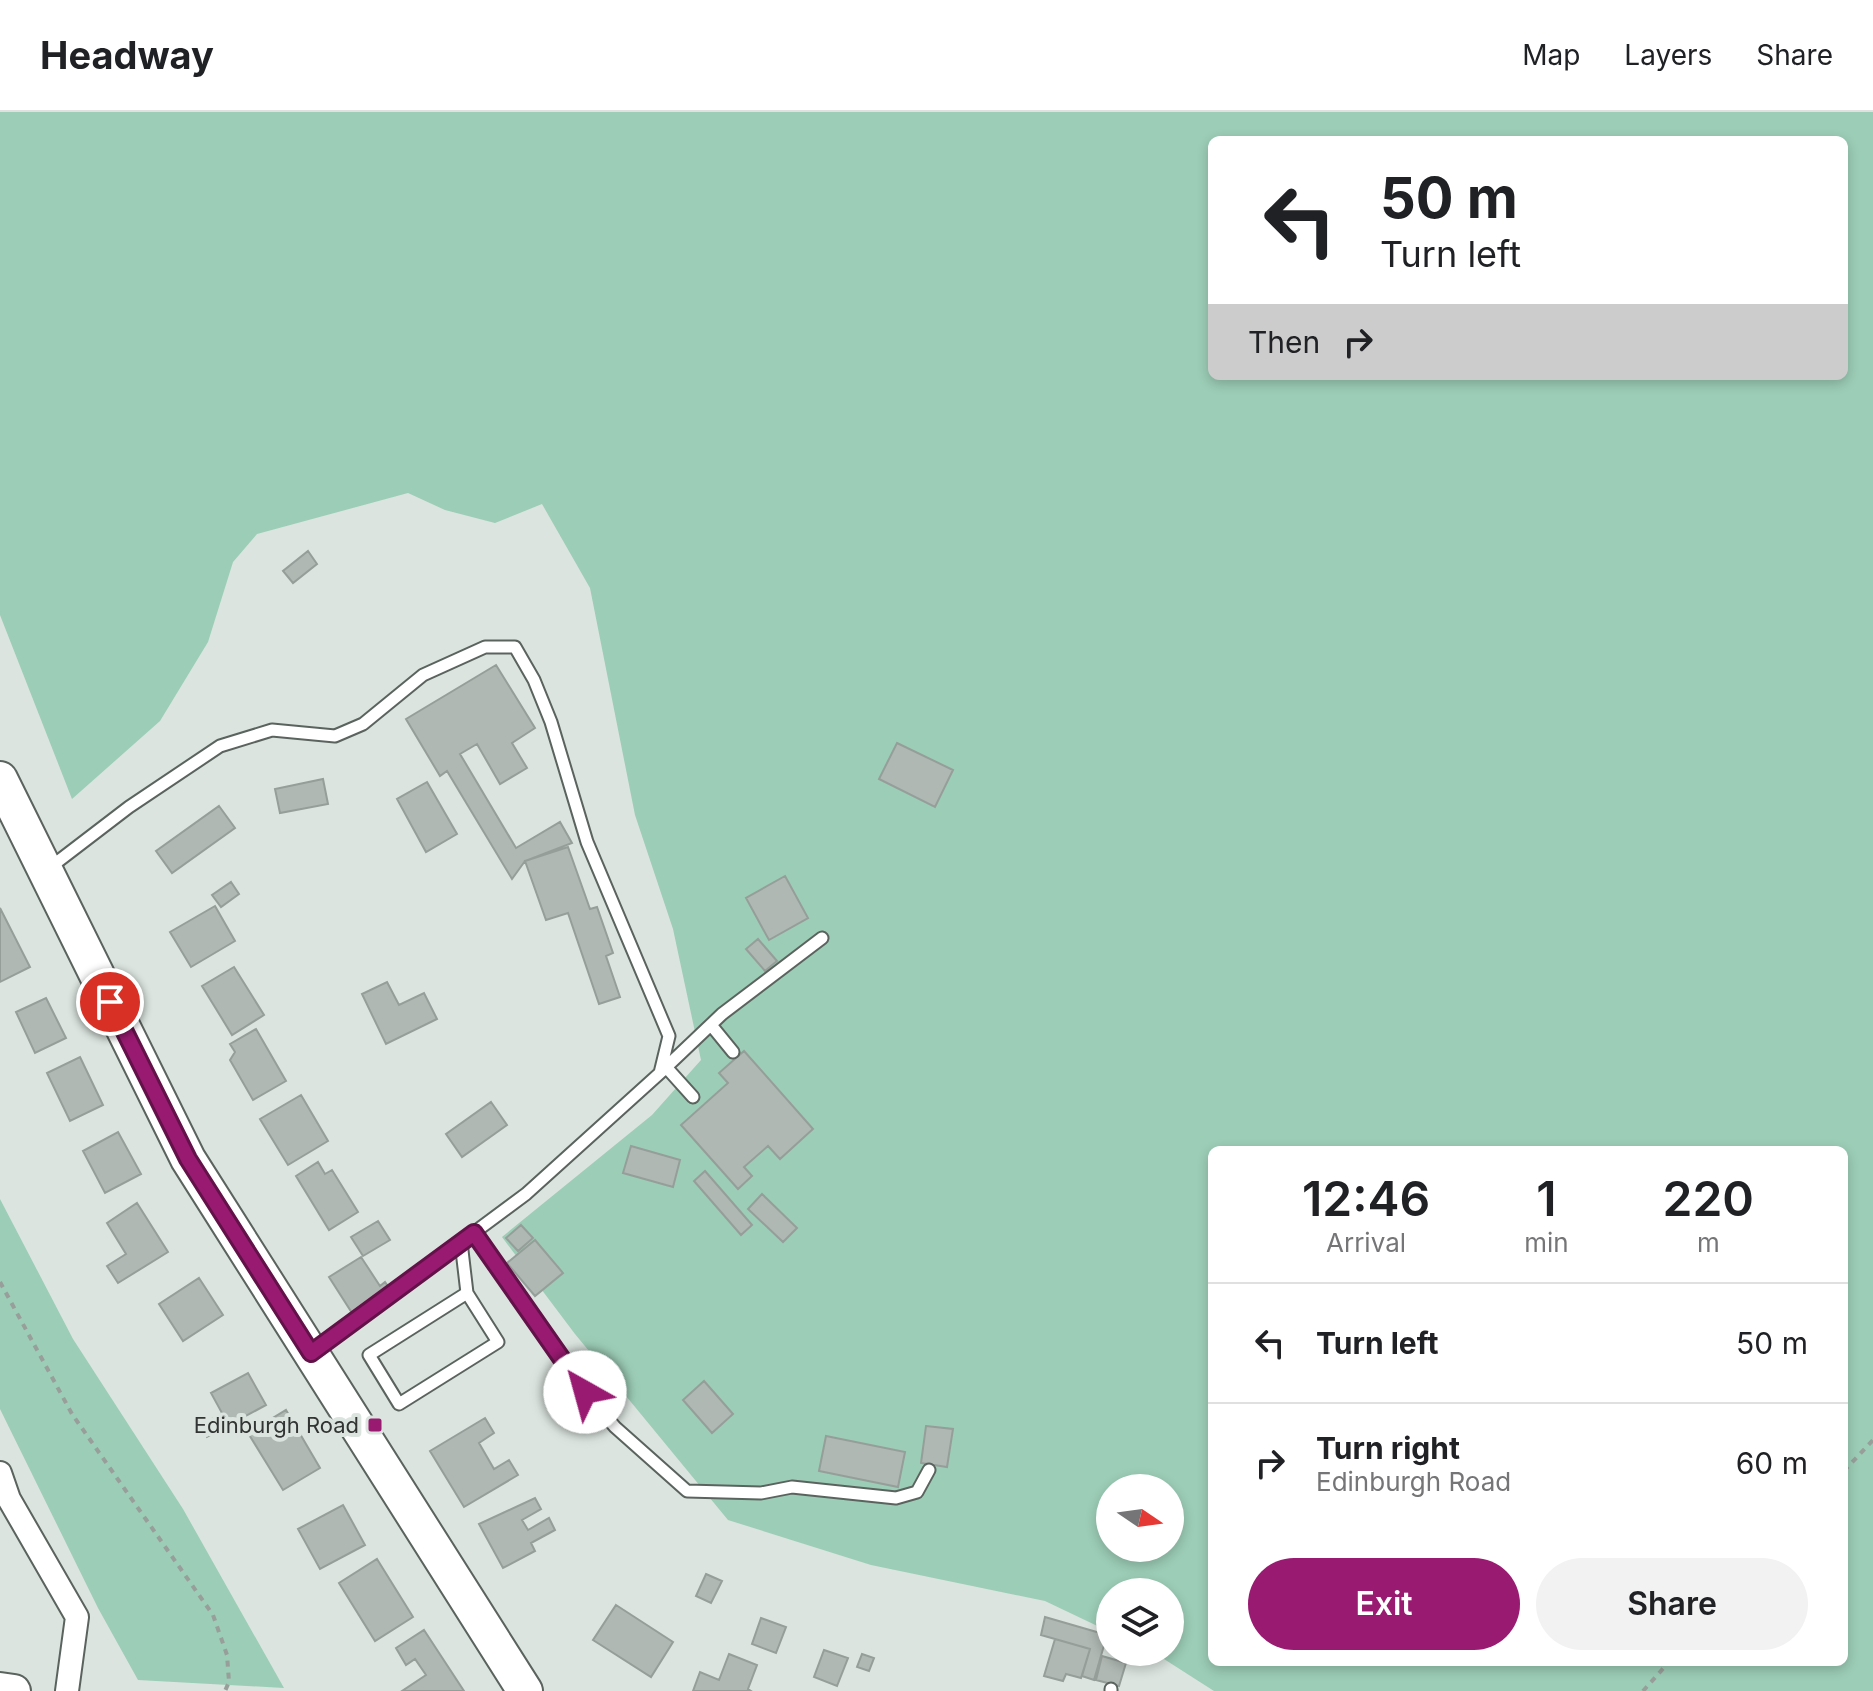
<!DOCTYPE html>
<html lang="en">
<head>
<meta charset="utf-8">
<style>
  body { margin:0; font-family:Inter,sans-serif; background:#f2f2f2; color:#202124; height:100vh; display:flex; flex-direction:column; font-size:30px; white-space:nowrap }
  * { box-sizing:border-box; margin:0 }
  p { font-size:26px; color:#757577 }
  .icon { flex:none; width:44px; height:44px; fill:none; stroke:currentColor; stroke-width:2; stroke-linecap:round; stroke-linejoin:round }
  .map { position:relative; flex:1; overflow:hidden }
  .drawer { position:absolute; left:1208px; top:1034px; width:640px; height:520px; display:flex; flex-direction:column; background:#fff; border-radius:12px; box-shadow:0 4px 12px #0003 }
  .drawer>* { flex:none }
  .banner { position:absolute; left:1208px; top:24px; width:640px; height:244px; border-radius:12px; box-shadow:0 4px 12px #0003; background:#fff; color:#202124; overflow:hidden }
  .needle { width:52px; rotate:103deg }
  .tools { position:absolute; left:1096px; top:1362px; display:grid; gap:16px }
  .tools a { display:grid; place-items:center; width:88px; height:88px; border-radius:50%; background:#fff; box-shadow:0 4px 12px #0003; font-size:40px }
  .pin { position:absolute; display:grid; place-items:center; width:68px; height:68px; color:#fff; margin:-34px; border:4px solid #fff; border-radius:50%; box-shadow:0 2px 8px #0007 }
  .me { position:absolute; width:88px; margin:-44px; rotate:322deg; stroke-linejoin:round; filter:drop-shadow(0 0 6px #0008) }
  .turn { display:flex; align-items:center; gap:28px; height:168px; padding:0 40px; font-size:36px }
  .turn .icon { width:104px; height:104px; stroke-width:2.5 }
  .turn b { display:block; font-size:56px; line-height:68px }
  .then { display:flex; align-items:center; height:76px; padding:0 40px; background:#0003; gap:16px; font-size:30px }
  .eta { display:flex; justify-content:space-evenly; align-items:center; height:136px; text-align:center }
  .eta b { font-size:48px; font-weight:600; line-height:56px }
  .primary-button { display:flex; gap:16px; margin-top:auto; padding:16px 40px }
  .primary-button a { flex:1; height:92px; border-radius:48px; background:#991a71; color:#fff; font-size:32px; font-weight:600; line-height:92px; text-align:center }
  .primary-button a+a { background:#f2f2f2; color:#202124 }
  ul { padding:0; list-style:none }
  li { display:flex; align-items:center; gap:24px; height:120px; padding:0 40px; border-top:2px solid #e0e0e0 }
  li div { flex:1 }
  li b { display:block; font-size:30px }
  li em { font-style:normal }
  header { display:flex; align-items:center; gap:48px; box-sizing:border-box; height:112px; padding:0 40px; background:#fff; border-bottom:2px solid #e0e0e0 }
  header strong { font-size:38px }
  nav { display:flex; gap:44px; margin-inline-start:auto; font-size:28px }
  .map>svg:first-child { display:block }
</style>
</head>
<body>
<header>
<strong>Headway</strong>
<nav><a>Map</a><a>Layers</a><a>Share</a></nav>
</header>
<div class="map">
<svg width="1873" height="1579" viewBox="0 0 1873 1579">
  <rect width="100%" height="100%" fill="#dbe4df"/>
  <!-- green -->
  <path fill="#9ccdb6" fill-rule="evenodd" d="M0,0H1873V1579H1214L1153,1540H1170V1480H1110V1520L1045,1489L871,1453L728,1408L575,1222L502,1125L652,1003L701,948L673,817L635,703L590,476L542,392L495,411L445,398L408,381L257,422L233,450L208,530L160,609L72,687L0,503ZM1212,28H1844V264H1212ZM1212,1038H1844V1550H1212ZM1110,1376H1170V1436H1110Z
    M0,1087L73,1227L183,1397L284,1576L138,1568L98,1496L0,1297Z"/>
  <!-- building -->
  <path fill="#afb8b3" stroke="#969e9a" stroke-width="2" d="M308,439L317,452L293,471L283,459Z
    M496,553L535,616L512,631L527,656L500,672L477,632L460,642L516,736L560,710L572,731L525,749L512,767L447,659L440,664L406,607Z
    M897,631L953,658L935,695L879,667Z
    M323,667L328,692L280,701L275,677Z
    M427,670L457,722L426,740L397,687Z
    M219,694L235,716L172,761L156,739Z
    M568,735L590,797L597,795L613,841L606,844L620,885L599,892L568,801L546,808L525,749Z
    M785,764L808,806L769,828L746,786Z
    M231,770L239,782L221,795L212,783Z
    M215,794L235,829L191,855L170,820Z
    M0,796L30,855L0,870Z
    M758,827L777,849L765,859L746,837Z
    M234,855L264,903L232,923L202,874Z
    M387,870L399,893L424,881L437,907L386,932L362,882Z
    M46,886L66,926L35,941L16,900Z
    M256,917L286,969L253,988L230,948L235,940L230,932Z
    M744,939L813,1017L780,1047L768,1034L744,1055L752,1064L738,1077L681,1013L728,971L719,961Z
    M80,945L103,993L70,1009L47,961Z
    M301,983L328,1029L288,1053L260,1007Z
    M491,990L507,1013L462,1045L446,1022Z
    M118,1020L141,1062L105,1081L83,1039Z
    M631,1034L680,1048L673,1075L623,1061Z
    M318,1050L325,1062L332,1058L358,1100L329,1118L296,1064Z
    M705,1059L752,1113L741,1123L694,1069Z
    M762,1082L797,1116L783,1130L748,1097Z
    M137,1091L168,1140L118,1171L107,1154L126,1142L107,1111Z
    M378,1109L390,1128L363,1144L351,1125Z
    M521,1113L533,1126L518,1139L506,1126Z
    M535,1128L563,1161L535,1184L507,1151Z
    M361,1145L380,1174L385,1170L392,1180L354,1204L329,1165Z
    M199,1166L223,1203L183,1229L159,1192Z
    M248,1261L266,1293L207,1325L201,1313L222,1301L211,1281Z
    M704,1269L733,1302L712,1321L683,1288Z
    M286,1298L320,1356L283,1378L248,1321Z
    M485,1306L494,1321L479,1331L494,1357L509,1348L518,1363L464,1395L430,1339Z
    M926,1314L953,1317L947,1355L921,1351Z
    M826,1324L905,1340L898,1375L819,1359Z
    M535,1386L541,1397L522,1408L528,1418L549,1406L555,1418L531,1431L535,1439L503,1456L479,1412Z
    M343,1393L365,1433L320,1457L298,1417Z
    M377,1447L413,1505L375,1529L339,1471Z
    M706,1462L722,1469L711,1491L696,1484Z
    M616,1493L673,1530L651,1565L593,1528Z
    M1045,1505L1107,1523L1094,1568L1082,1564L1090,1537L1041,1523Z
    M761,1506L786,1515L776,1541L752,1532Z
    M424,1518L464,1579H402L426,1563L415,1547L406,1553L396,1536Z
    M1055,1527L1090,1537L1081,1566L1066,1562L1063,1569L1044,1564Z
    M824,1538L848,1546L837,1574L814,1565Z
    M729,1542L757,1553L748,1577L751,1579H693L700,1560L719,1568Z
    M862,1542L874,1546L869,1559L857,1555Z
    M1102,1544L1126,1551L1119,1574L1096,1568Z"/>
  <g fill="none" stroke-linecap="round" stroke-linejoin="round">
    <!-- lane casing -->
    <g stroke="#5b635f" stroke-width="15">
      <path id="lane" d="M48,757L129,695L220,634L272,618L335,624L363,612L423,563L485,535H515L534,568L551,610L587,730L669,924L660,961L526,1082L313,1240
        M711,913L733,940
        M666,955L693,985
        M661,960L722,902L822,826
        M474,1121L570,1262L615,1315L687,1379L761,1381L792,1375L896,1386L917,1380L929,1358
        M461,1130L467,1181
        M467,1181L498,1230L399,1292L369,1243Z
        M1111,1579V1577"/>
    </g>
    <!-- street casing -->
    <g stroke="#5b635f" stroke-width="26">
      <path id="street" d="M0,1361L9,1387L77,1505L67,1579"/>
    </g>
    <!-- secondary casing -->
    <g stroke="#5b635f" stroke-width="36">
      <path id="secondary" d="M0,1577L14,1579"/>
    </g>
    <!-- primary casing -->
    <g stroke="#5b635f" stroke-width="38">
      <path id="primary" d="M0,667L188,1047L525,1579"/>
    </g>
    <!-- path -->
    <path stroke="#989e9a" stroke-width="4" stroke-dasharray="6 6" stroke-linecap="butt" d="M0,1170L72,1302L213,1503L227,1543L229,1570L225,1579
      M1844,1359L1873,1328
      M1643,1579L1669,1550"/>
    <!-- lane -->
    <use href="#lane" stroke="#fff" stroke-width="11"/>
    <!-- street -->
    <use href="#street" stroke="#fff" stroke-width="22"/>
    <!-- secondary -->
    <use href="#secondary" stroke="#fff" stroke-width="32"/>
    <!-- primary -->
    <use href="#primary" stroke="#fff" stroke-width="34"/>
  </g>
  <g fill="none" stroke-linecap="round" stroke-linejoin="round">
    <!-- route casing -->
    <g stroke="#631149" stroke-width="20">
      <path id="route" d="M110,890L188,1047L311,1241L474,1121L585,1280"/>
    </g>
    <!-- route -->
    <use href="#route" stroke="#991a71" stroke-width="14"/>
  </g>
  <!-- markers -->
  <rect fill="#991a71" stroke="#dbe4df" stroke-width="3" x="367" y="1305" width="16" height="16" rx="4"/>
  <g text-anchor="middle" stroke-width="8" stroke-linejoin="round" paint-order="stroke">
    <!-- poi labels -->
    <g font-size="22" fill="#323533" stroke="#dbe4df" text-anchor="end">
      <text x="359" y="1321">Edinburgh Road</text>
    </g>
  </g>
</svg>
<div class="tools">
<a><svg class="needle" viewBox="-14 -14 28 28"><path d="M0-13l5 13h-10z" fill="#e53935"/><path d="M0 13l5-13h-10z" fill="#757577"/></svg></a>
<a><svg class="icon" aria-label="layers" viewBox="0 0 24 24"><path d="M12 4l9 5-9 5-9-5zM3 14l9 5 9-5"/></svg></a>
</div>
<div class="pin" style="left:110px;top:890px;background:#d93025"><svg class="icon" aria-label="arrive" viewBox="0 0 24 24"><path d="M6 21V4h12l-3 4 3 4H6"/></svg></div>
<svg class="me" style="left:585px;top:1280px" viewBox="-20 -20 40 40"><circle r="19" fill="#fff"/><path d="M0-13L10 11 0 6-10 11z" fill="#991a71"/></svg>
<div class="banner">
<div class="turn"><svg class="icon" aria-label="left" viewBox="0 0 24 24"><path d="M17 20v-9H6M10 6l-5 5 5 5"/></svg><div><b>50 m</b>Turn left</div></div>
<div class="then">Then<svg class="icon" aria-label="right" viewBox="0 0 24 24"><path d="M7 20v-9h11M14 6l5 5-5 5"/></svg></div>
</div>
<section class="drawer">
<div class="eta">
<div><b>12:46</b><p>Arrival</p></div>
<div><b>1</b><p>min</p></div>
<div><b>220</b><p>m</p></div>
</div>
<ul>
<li><svg class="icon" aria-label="left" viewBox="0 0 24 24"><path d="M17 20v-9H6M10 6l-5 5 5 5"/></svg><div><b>Turn left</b></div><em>50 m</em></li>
<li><svg class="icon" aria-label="right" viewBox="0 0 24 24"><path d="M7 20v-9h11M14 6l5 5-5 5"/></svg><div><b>Turn right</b><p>Edinburgh Road</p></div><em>60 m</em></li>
</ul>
<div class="primary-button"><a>Exit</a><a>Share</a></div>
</section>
</div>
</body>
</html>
